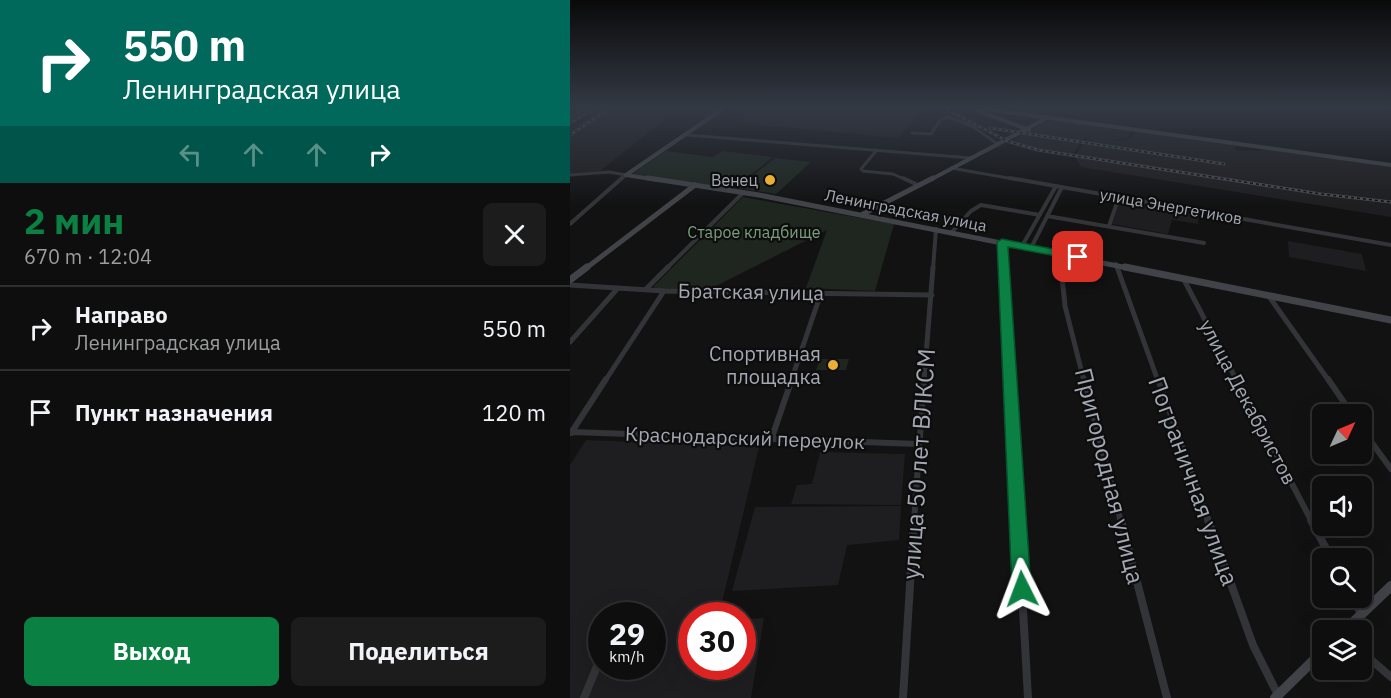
<!DOCTYPE html>
<html lang="ru">
<head>
<meta charset="utf-8">
<style>
  body { margin:0; font-family:"IBM Plex Sans",sans-serif; background:#1c1c1c; color:#f1f3f6; height:100vh; display:flex; flex-direction:column; font-size:22px; white-space:nowrap }
  * { box-sizing:border-box; margin:0 }
  p { font-size:20px; color:#9b9c9e }
  .icon { flex:none; width:33px; height:33px; fill:none; stroke:currentColor; stroke-width:2; stroke-linecap:round; stroke-linejoin:round }
  .map { position:relative; flex:1; overflow:hidden }
  .drawer { display:flex; flex-direction:column; background:#0e0e0e; width:570px }
  .drawer>* { flex:none }
  .guide { background:#00695c; color:#fff; overflow:hidden }
  .needle { width:39px; rotate:46deg }
  .tools { position:absolute; left:742px; top:404px; display:grid; gap:12px }
  .tools a { display:grid; place-items:center; width:60px; height:60px; border-radius:9px; background:#0e0e0e; box-shadow:0 6px 24px #0002,0 0 0 2px #2e2e2e; font-size:30px }
  .speed { position:absolute; left:18px; top:602px; display:flex; gap:12px; font-size:30px; font-weight:700; text-align:center }
  .speed>* { display:grid; place-content:center; width:78px; height:78px; border-radius:50%; background:#0e0e0e; box-shadow:0 6px 24px #0002,0 0 0 2px #2e2e2e; line-height:1 }
  .speed small { font-size:15px; font-weight:400 }
  .speed .limit { border:9px solid #d22; background:#fff; color:#111 }
  .pin { position:absolute; display:grid; place-items:center; width:51px; height:51px; color:#fff; margin:-26px; border-radius:12px; box-shadow:0 3px 9px #0006 }
  .me { position:absolute; width:66px; margin:-33px; rotate:357deg; stroke-linejoin:round; filter:drop-shadow(0 0 4px #0008) }
  .turn { display:flex; align-items:center; gap:21px; height:126px; padding:0 24px; font-size:27px }
  .turn .icon { width:78px; height:78px; stroke-width:2.5 }
  .turn b { display:block; font-size:42px; line-height:51px }
  .lanes { display:flex; align-items:center; height:57px; padding:0 24px; background:#0003; justify-content:center; gap:30px; direction:ltr }
  .lanes .off { opacity:.35 }
  .round { display:grid; place-items:center; flex:none; width:63px; height:63px; border-radius:9px; background:#1c1c1c }
  .summary { display:flex; align-items:center; justify-content:space-between; height:102px; padding:0 24px }
  h1 { font-size:36px; font-weight:700; line-height:45px; color:#0b8043 }
  .button { display:flex; gap:12px; margin-top:auto; padding:12px 24px }
  .button a { flex:1; height:69px; border-radius:9px; background:#0b8043; color:#fff; font-size:24px; font-weight:700; line-height:69px; text-align:center }
  .button a+a { background:#1c1c1c; color:#f1f3f6 }
  ul { padding:0; list-style:none }
  li { display:flex; align-items:center; gap:18px; height:84px; padding:0 24px; border-top:2px solid #2e2e2e }
  li div { flex:1 }
  li b { display:block; font-size:22px }
  li em { font-style:normal }
  main { display:flex; flex:1; min-height:0 }
  .map>svg:first-child { display:block }
</style>
</head>
<body>
<main>
<section class="drawer">
<div class="guide">
<div class="turn"><svg class="icon" aria-label="right" viewBox="0 0 24 24"><path d="M7 20v-9h11M14 6l5 5-5 5"/></svg><div><b>550 m</b>Ленинградская улица</div></div>
<div class="lanes"><svg class="icon off" aria-label="left" viewBox="0 0 24 24"><path d="M17 20v-9H6M10 6l-5 5 5 5"/></svg><svg class="icon off" aria-label="ahead" viewBox="0 0 24 24"><path d="M12 20V5M6 11l6-6 6 6"/></svg><svg class="icon off" aria-label="ahead" viewBox="0 0 24 24"><path d="M12 20V5M6 11l6-6 6 6"/></svg><svg class="icon" aria-label="right" viewBox="0 0 24 24"><path d="M7 20v-9h11M14 6l5 5-5 5"/></svg></div>
</div>
<div class="summary"><div><h1>2 мин</h1><p>670 m · 12:04</p></div><a class="round"><svg class="icon" aria-label="close" viewBox="0 0 24 24"><path d="M6 6l12 12M18 6L6 18"/></svg></a></div>
<ul>
<li><svg class="icon" aria-label="right" viewBox="0 0 24 24"><path d="M7 20v-9h11M14 6l5 5-5 5"/></svg><div><b>Направо</b><p>Ленинградская улица</p></div><em>550 m</em></li>
<li><svg class="icon" aria-label="arrive" viewBox="0 0 24 24"><path d="M6 21V4h12l-3 4 3 4H6"/></svg><div><b>Пункт назначения</b></div><em>120 m</em></li>
</ul>
<div class="button"><a>Выход</a><a>Поделиться</a></div>
</section>
<div class="map">
<svg width="821" height="698" viewBox="0 0 821 698">
  <rect width="100%" height="100%" fill="#121213"/>
  <!-- built -->
  <path fill="#1e1e20" fill-rule="evenodd" d="M34,108H151L136,118L98,117L30,171L0,174V129Z
    M178,108H354L328,138L172,123Z
    M491,120L562,130L558,138L543,140L545,141L561,138L563,133L573,131L665,144V150L681,151L696,150L821,166V217L511,167L505,156L518,136L511,141L456,133L478,121Z
    M455,134L510,143L501,157L438,143Z
    M551,199L629,212L628,224L602,220L598,234L542,224Z
    M718,241L792,254L796,271L719,257Z
    M16,440L189,447L149,615H122V666H172L173,619L194,618L181,698H0V465ZM32,615H82V666H32Z
    M250,452L335,454L331,505L221,504L227,485L242,484Z
    M331,506L329,540L277,545L268,585L162,591L185,507Z"/>
  <!-- green -->
  <path fill="#1e261f" d="M96,151L142,157L153,151L203,157L163,189L62,174Z
    M205,158L241,162L206,194L167,188Z
    M173,197L324,224L305,291L236,288L257,230L140,289L91,290L83,287Z
    M250,359H279L276,370H246Z"/>
  <g fill="none" stroke-linecap="round" stroke-linejoin="round">
    <!-- street-far4 -->
    <path stroke="#333438" stroke-width="3" d="M0,118L16,108
      M342,133L361,134L371,119L379,117L402,126L429,145
      M117,135L401,158
      M306,151L291,169L293,171L323,174L336,180
      M381,168L449,180
      M0,175L39,172L56,175
      M50,180L56,175"/>
    <!-- street-far3 -->
    <path stroke="#333438" stroke-width="4" d="M333,178L348,185
      M440,178L821,245
      M477,216L634,243
      M0,224L52,178
      M539,226L549,197
      M382,232L401,211L411,205L470,215
      M433,242L434,269
      M452,246L486,186
      M461,248L492,187
      M489,253L491,269
      M546,264L548,269
      M96,269L174,192
      M363,269L366,229"/>
    <!-- street-far2 -->
    <path stroke="#333438" stroke-width="5" d="M434,267L441,381
      M491,267L495,306L514,381
      M547,267L588,381
      M613,278L667,381
      M0,285L94,291L362,295
      M76,289L98,267
      M698,295L759,381
      M0,342L48,288
      M35,381L94,291
      M221,381L251,293
      M354,381L363,267"/>
    <!-- street-far1 -->
    <path stroke="#333438" stroke-width="6" d="M441,379L448,522
      M514,379L551,522
      M588,379L639,522
      M667,379L742,522
      M758,379L782,414
      M792,429L821,469
      M2,432L349,444
      M1,433L36,379
      M201,440L222,379
      M344,522L354,379"/>
    <!-- street -->
    <path stroke="#333438" stroke-width="8" d="M448,520L458,698
      M551,520L597,698
      M638,520L683,645L708,695
      M741,520L761,558
      M782,597L791,614
      M792,652L821,677
      M14,698L32,654
      M333,698L344,520"/>
    <!-- secondary-far3 -->
    <path stroke="#414348" stroke-width="4" d="M401,108L459,130
      M408,108L821,165
      M56,175L88,180
      M56,175L154,108
      M360,180L477,118"/>
    <!-- secondary-far2 -->
    <path stroke="#414348" stroke-width="5" d="M78,178L189,195L563,269
      M291,215L363,178
      M15,269L125,185"/>
    <!-- secondary-far1 -->
    <path stroke="#414348" stroke-width="7" d="M555,267L821,320
      M0,280L17,267"/>
    <!-- secondary -->
    <path stroke="#414348" stroke-width="10" d="M775,630L821,586
      M705,698L753,651"/>
    <!-- rail casing -->
    <g stroke="#4a4c51" stroke-width="3">
      <path id="rail" d="M374,108L437,141L468,150L751,194L821,202
        M0,123L25,108
        M420,128L654,164
        M0,135L41,108"/>
    </g>
    <!-- rail -->
    <use href="#rail" stroke="#0d0d0e" stroke-width="1.5" stroke-dasharray="3" stroke-linecap="butt"/>
  </g>
  <!-- sky -->
  <linearGradient id="sky" x2="0" y2="1"><stop stop-color="#0a0a0a"/><stop offset="0.52" stop-color="#333944"/><stop offset="1" stop-color="#333944" stop-opacity="0"/></linearGradient>
  <rect width="821" height="206" fill="url(#sky)"/>
  <!-- route -->
  <path fill="#0b8043" stroke="#07532c" stroke-width="1.5" d="M432,239L508,254L513,257L508,260L438,247L461,589L459,596L452,599L444,596L442,589L427,242Z"/>
  <!-- markers -->
  <g fill="#ebae32" stroke="#0d0d0e" stroke-width="2">
    <circle cx="200" cy="180" r="6"/>
    <circle cx="263" cy="365" r="6"/>
  </g>
  <g text-anchor="middle" stroke-width="4.5" stroke-linejoin="round" paint-order="stroke">
    <!-- far-poi labels -->
    <g font-size="16" fill="#a3a8b3" stroke="#0d0d0e" text-anchor="end">
      <text x="188" y="186">Венец</text>
    </g>
    <!-- far-street labels -->
    <g font-size="16" fill="#a3a8b3" stroke="#0d0d0e">
      <text transform="translate(601 206) rotate(10)" y="6">улица Энергетиков</text>
      <text transform="translate(336 210) rotate(11)" y="6">Ленинградская улица</text>
    </g>
    <!-- far-park labels -->
    <g font-size="16" fill="#7b9e7d" stroke="#0d0d0e">
      <text x="184" y="238">Старое кладбище</text>
    </g>
    <!-- street labels -->
    <g font-size="20" fill="#a3a8b3" stroke="#0d0d0e">
      <text transform="translate(181 292) rotate(1)" y="7">Братская улица</text>
      <text transform="translate(678 402) rotate(62)" y="7">улица Декабристов</text>
      <text transform="translate(175 438) rotate(2)" y="7">Краснодарский переулок</text>
    </g>
    <!-- poi labels -->
    <g font-size="20" fill="#a3a8b3" stroke="#0d0d0e" text-anchor="end">
      <text x="251" y="361">Спортивная<tspan x="251" dy="23">площадка</tspan></text>
    </g>
    <!-- near-street labels -->
    <g font-size="24" fill="#a3a8b3" stroke="#0d0d0e">
      <text transform="translate(349 464) rotate(-86)" y="8">улица 50 лет ВЛКСМ</text>
      <text transform="translate(539 476) rotate(76)" y="8">Пригородная улица</text>
      <text transform="translate(623 481) rotate(70)" y="8">Пограничная улица</text>
    </g>
  </g>
</svg>
<div class="tools">
<a><svg class="needle" viewBox="-14 -14 28 28"><path d="M0-13l5 13h-10z" fill="#e53935"/><path d="M0 13l5-13h-10z" fill="#9b9c9e"/></svg></a>
<a><svg class="icon" aria-label="sound" viewBox="0 0 24 24"><path d="M4 9h4l5-4v14l-5-4H4zM17 9q2 3 0 6"/></svg></a>
<a><svg class="icon" aria-label="search" viewBox="0 0 24 24"><circle cx="10" cy="10" r="6"/><path d="M15 15l6 6"/></svg></a>
<a><svg class="icon" aria-label="layers" viewBox="0 0 24 24"><path d="M12 4l9 5-9 5-9-5zM3 14l9 5 9-5"/></svg></a>
</div>
<div class="speed"><div>29<small>km/h</small></div><div class="limit">30</div></div>
<div class="pin" style="left:508px;top:257px;background:#d93025"><svg class="icon" aria-label="arrive" viewBox="0 0 24 24"><path d="M6 21V4h12l-3 4 3 4H6"/></svg></div>
<svg class="me" style="left:452px;top:589px" viewBox="-20 -20 40 40"><path d="M0-17L14 15 0 8-14 15z" fill="#0b8043" stroke="#fff" stroke-width="4"/></svg>
</div>
</main>
</body>
</html>
